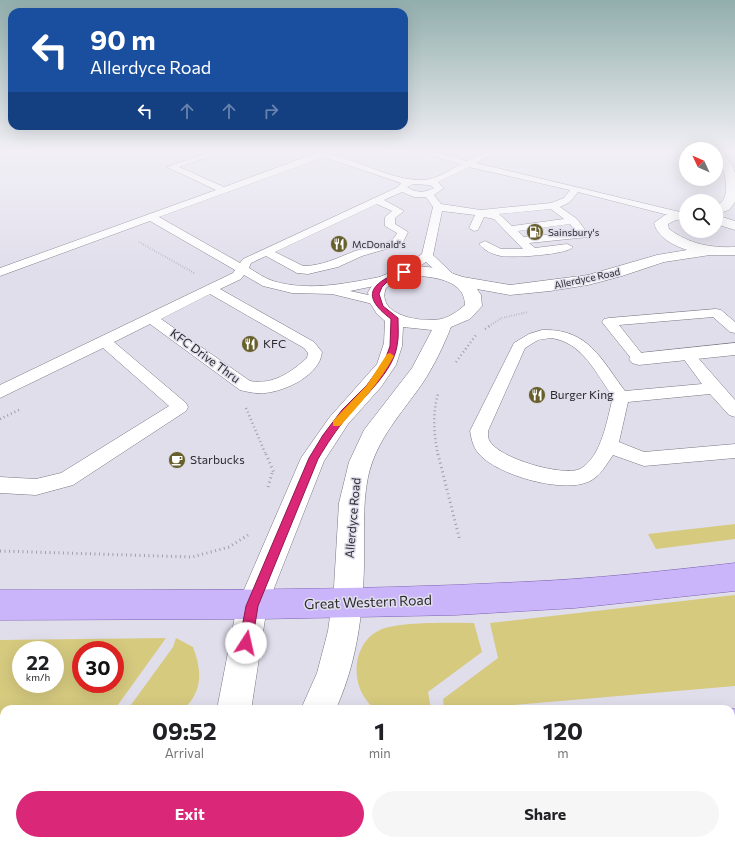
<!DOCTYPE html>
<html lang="en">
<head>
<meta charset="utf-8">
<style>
  body { margin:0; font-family:Commissioner,sans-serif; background:#f6f6f6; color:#202124; height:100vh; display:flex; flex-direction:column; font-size:15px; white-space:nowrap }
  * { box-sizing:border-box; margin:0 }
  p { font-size:13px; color:#757577 }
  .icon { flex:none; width:22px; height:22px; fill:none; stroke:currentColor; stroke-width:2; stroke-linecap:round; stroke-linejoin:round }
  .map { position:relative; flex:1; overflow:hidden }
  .side { position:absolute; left:0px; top:705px; width:735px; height:140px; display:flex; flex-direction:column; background:#fff; border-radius:12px 12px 0 0; box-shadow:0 4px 16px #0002 }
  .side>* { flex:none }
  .guide { position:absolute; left:8px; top:8px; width:400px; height:122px; border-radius:12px; box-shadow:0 4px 16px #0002; background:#1a4fa0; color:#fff; overflow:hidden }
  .needle { width:26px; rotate:314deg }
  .tools { position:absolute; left:679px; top:142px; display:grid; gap:8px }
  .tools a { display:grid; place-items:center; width:44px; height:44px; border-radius:50%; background:#fff; box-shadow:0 4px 16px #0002; font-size:20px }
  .speed { position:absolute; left:12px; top:641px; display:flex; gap:8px; font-size:20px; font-weight:700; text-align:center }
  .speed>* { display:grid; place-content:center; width:52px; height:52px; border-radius:50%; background:#fff; box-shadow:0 4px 16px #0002; line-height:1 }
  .speed small { font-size:10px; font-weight:400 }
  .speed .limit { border:6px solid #d22; background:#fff; color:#111 }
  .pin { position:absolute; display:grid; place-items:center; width:34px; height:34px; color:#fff; margin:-17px; border-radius:8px; box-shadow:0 2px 6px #0006 }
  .me { position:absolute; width:44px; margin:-22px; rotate:10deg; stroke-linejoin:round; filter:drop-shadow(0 0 3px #0008) }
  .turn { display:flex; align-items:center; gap:14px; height:84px; padding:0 16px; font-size:18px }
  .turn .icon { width:52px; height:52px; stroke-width:2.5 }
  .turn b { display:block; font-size:28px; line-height:34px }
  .lanes { display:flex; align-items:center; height:38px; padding:0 16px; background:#0003; justify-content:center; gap:20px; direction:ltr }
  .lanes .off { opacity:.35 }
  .eta { display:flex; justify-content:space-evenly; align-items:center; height:68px; text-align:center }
  .eta b { font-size:24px; font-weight:700; line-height:28px }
  .button { display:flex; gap:8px; margin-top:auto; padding:8px 16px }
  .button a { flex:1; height:46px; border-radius:24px; background:#db2777; color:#fff; font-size:16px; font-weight:700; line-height:46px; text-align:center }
  .button a+a { background:#f6f6f6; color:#202124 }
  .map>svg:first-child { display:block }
</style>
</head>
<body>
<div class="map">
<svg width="735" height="845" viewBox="0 0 735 845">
  <rect width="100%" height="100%" fill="#e1deec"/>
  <!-- green -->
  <path fill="#d6ca7f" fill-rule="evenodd" d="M735,524V539L656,549L648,534Z
    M735,595V686L466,709H444L443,699L498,658L490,623Z
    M474,623L482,652L428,692L431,709C420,709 383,712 376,709C371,707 368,702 365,698C350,677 355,641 380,630C400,621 451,623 474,623Z
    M166,638L115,709H4V736H0V640ZM21,650H55V684H21ZM81,650H115V684H81Z
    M176,638L193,647C202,670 203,691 184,709H128L173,647Z"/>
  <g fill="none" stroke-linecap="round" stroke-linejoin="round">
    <!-- lane casing -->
    <g stroke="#7a7783" stroke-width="1">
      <path id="lane" d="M208,153H220L179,167L224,187L316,153C350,153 396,186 430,179C440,177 452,169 461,164L423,153H436L467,161L484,153H494L476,163L684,213L685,215L680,218L578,192L570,202L560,207L577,219L589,235L588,237L529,243L535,248L567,244L573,247C566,255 512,258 501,256C492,254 485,251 479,244L485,241L501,249H523L494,219L484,217L478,230L474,231L469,228L475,215L442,211L433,255L454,275L448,279L444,278L426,262L404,276L398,272L400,269L422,254L433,207L426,197H414L402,192L384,200L404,211L395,218V224L408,232L403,242L396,246L362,256L338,267L308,274L297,273L266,256L251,263L249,268C256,272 264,278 273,281C310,292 348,283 385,276L389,277L391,280L389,283L350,291L382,298L383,301L382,304L377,305L332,294L292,293L263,286L244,275L241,279L220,289L314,342L322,352C320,375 286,391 265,393C257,394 248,392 240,390L150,324L114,342L186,403L188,407L186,411L73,485L36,495L0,493V477L36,479L61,473L169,406L103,348L0,398V385L233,273L235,270L150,221L0,276V268L216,190L167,167ZM324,157L401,183L398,187L243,259L240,263L159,217ZM469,167L570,190L564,198L551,203L481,210L441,204L434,195L444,188L438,182ZM413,184L430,185L434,188C425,193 415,193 407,187ZM377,204L392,211L385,217V226L397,233C395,237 393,240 388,242C378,246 365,248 355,251C337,258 322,266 303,266L275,252ZM551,209L564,219L512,226L499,214ZM570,224L576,232L524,237L518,231ZM210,294L304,348L308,353L307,358C290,373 273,385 250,381L161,319Z
        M716,309L721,310L735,322V333L730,332L713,317L619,325L646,359L644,362L639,364L634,362L602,322L604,319L609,318Z
        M542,330C588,328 601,359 625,391L702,384L680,354L682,351H692L735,400V417L729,415L710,394L628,402L619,442L644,452L735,444V458L644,466L613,455C606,465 600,477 588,482C562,493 501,476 481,456C473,448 472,441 470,431L514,343L529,334ZM551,338C583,342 596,374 613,397C607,419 602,457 580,469C563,477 497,458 489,440C488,438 488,434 488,431L525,348L538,340Z"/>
    </g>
    <!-- street casing -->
    <g stroke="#7a7783" stroke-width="1">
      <path id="street" d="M716,153H722L732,165L735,173V202L729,210L716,214V206C730,201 727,178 722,167C720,161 716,160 716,153Z
        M686,211V219L676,220L668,224L669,229C689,244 711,248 735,247V255H710L664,262L622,276L588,285L550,291L510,295L477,289L481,295L482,306L470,319L451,327C443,347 434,366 422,384C401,414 376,440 368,477C362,506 365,536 364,565C363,613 357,660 338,704L336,709H301L317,673L328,631L334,587L339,503L349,462L364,430L412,368L432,330L403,327L402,346L396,365L381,387L348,424L324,461L267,606L252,704L253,709H219L218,704L237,606L301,458L329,418L377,364L384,343L385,321L377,314L370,303L368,292L377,278L399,269L418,266L436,268L463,277L510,285L588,275L657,255L687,250C673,245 658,238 654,223L665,215ZM418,276C436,277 465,281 465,305C458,311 450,317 441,319C423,323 375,316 386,288L399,279Z
        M716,215L735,221V230L716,224Z
        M735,343V355L639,365L632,363L629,359L632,355L639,353Z"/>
    </g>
    <!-- primary casing -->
    <g stroke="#7c63b1" stroke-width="1">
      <path id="primary" d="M735,563V591L575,608L456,615L261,619L0,620V590C174,590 348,591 521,582C593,579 664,571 735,563Z
        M731,709H735V745H731Z
        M0,754H4V792H0Z"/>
    </g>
    <!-- path-far3 -->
    <path stroke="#a09ea9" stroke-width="2" stroke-dasharray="0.5 2" stroke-linecap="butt" d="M139,242L194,273
      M489,326L502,318L528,312"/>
    <!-- path-far2 -->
    <path stroke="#a09ea9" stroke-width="2.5" stroke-dasharray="1 3" stroke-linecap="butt" d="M485,329L491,325
      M456,362L476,335
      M246,408L266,455
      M0,419L21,409
      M438,455C434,434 432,415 438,394"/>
    <!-- path-far1 -->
    <path stroke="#a09ea9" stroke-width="3" stroke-dasharray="1 3.5" stroke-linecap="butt" d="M266,454L274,473
      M438,454L460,541
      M268,487L272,473
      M0,551L192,557L229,547L248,535"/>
    <!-- path -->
    <path stroke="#a09ea9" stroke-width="4" stroke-dasharray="1.5 5" stroke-linecap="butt" d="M731,829H735
      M579,845L617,841"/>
    <!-- lane -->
    <use href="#lane" fill="#fff" fill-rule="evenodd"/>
    <!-- street -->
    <use href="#street" fill="#fff" fill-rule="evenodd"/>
    <!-- primary -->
    <use href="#primary" fill="#cab4fa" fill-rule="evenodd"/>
  </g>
  <!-- sky -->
  <linearGradient id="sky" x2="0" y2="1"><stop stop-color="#91aeac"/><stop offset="0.56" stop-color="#f2f0f6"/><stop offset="1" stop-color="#f2f0f6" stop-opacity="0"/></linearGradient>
  <rect width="735" height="271" fill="url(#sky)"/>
  <!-- route -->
  <path fill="#db2777" stroke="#8e194d" d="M402,271L407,272L388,281L382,287L379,294L383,306L398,318C398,327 399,337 397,346C393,372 364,396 348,416C336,430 327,444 318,459L258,606L252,643L250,648L246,650L241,648L239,643L246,606L309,458L323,435L342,410L367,385L385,360L390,346L391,319C359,295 372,283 402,271Z"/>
  <!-- slow -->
  <path fill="#f59e0b" d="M390,353L394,356C380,382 360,404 340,426H333V421L367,385L387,354Z"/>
  <!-- icons -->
  <defs>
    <g id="fuel-disc" transform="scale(0.9)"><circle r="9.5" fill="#675f2c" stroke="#e1deec"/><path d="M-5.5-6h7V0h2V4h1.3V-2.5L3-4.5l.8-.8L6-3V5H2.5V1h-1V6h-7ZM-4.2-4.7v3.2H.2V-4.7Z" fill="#fff"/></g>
    <g id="restaurant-disc" transform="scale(0.9)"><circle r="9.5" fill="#675f2c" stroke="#e1deec"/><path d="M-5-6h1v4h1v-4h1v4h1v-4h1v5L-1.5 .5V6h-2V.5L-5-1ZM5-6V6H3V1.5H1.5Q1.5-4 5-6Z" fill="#fff"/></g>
    <g id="cafe-disc" transform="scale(0.9)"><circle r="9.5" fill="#675f2c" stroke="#e1deec"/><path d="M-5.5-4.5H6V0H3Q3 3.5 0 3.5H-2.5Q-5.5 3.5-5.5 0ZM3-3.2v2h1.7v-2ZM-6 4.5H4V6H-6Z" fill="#fff"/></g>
  </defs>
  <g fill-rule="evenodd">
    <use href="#fuel-disc" x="535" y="232"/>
    <use href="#restaurant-disc" x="339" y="244"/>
    <use href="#restaurant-disc" x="250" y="344"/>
    <use href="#restaurant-disc" x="537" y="395"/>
    <use href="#cafe-disc" x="177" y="460"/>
  </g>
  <g text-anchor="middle" stroke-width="3" stroke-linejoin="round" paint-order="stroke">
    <!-- far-poi labels -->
    <g font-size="10" fill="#2b2a2f" stroke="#e1deec" text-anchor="start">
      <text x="548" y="236">Sainsbury's</text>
      <text x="352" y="248">McDonald's</text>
    </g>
    <!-- far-street labels -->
    <g font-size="10" fill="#2b2a2f" stroke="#e1deec">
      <text transform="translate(587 278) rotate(-12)" y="4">Allerdyce Road</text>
    </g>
    <!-- poi labels -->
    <g font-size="12" fill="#2b2a2f" stroke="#e1deec" text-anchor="start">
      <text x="263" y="348">KFC</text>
      <text x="550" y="399">Burger King</text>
      <text x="190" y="464">Starbucks</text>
    </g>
    <!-- street labels -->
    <g font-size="12" fill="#2b2a2f" stroke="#e1deec">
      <text transform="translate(205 356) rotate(36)" y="4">KFC Drive Thru</text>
      <text transform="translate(353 518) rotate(-85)" y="4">Allerdyce Road</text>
    </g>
    <!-- near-street labels -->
    <g font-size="14" fill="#2b2a2f" stroke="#e1deec">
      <text transform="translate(368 602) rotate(-2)" y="5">Great Western Road</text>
    </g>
  </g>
</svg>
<div class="tools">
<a><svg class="needle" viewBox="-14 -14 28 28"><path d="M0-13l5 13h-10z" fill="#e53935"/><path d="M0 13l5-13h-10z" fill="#757577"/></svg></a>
<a><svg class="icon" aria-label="search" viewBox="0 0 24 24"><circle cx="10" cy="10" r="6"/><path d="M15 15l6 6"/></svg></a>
</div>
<div class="speed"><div>22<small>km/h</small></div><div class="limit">30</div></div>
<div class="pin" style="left:404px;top:272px;background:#d93025"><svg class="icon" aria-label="arrive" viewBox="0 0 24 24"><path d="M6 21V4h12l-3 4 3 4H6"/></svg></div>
<svg class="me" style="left:246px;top:643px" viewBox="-20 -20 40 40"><circle r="19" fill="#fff"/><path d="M0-13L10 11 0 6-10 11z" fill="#db2777"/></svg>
<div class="guide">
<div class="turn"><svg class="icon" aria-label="left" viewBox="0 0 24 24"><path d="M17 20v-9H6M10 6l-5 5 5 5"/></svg><div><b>90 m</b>Allerdyce Road</div></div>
<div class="lanes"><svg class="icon" aria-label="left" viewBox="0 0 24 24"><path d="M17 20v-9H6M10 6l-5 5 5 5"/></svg><svg class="icon off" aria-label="ahead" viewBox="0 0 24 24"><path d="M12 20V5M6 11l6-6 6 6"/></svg><svg class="icon off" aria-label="ahead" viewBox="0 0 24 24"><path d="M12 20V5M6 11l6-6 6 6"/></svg><svg class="icon off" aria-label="right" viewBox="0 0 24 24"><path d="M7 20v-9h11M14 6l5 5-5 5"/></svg></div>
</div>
<section class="side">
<div class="eta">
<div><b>09:52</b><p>Arrival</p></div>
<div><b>1</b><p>min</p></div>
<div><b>120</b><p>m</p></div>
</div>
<div class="button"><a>Exit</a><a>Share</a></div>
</section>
</div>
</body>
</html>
